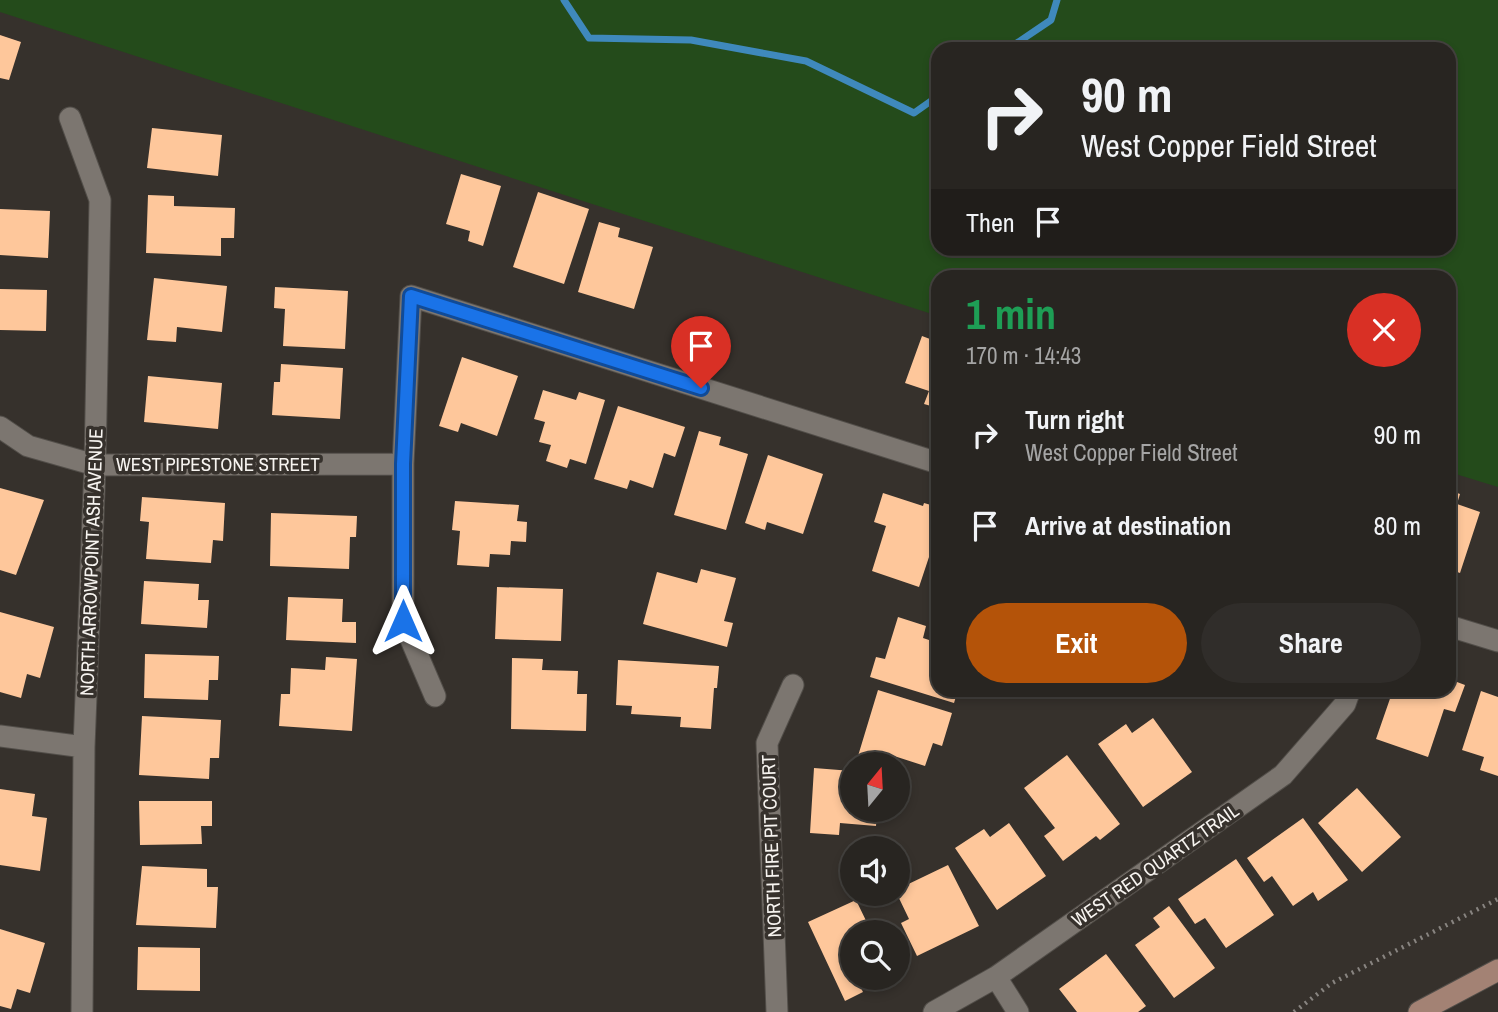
<!DOCTYPE html>
<html lang="en">
<head>
<meta charset="utf-8">
<style>
  body { margin:0; font-family:"Archivo Narrow",sans-serif; background:#302d2a; color:#f1f3f6; height:100vh; display:flex; flex-direction:column; font-size:26px; white-space:nowrap }
  * { box-sizing:border-box; margin:0 }
  p { font-size:23px; color:#a5a5a5 }
  .icon { flex:none; width:38px; height:38px; fill:none; stroke:currentColor; stroke-width:2; stroke-linecap:round; stroke-linejoin:round }
  .map { position:relative; flex:1; overflow:hidden }
  .panel { position:absolute; left:931px; top:270px; width:525px; height:427px; display:flex; flex-direction:column; background:#282521; border-radius:21px; box-shadow:0 4px 10px #0003,0 0 0 2px #44423f }
  .panel>* { flex:none }
  .hud { position:absolute; left:931px; top:42px; width:525px; height:214px; border-radius:21px; box-shadow:0 4px 10px #0003,0 0 0 2px #44423f; background:#282521; color:#f1f3f6; overflow:hidden }
  .needle { width:46px; rotate:18deg }
  .buttons { position:absolute; left:840px; top:752px; display:grid; gap:14px }
  .buttons a { display:grid; place-items:center; width:70px; height:70px; border-radius:50%; background:#282521; box-shadow:0 4px 10px #0003,0 0 0 2px #44423f; font-size:35px }
  .pin { position:absolute; display:grid; place-items:center; width:60px; height:60px; color:#fff; margin:-72px -30px; border-radius:50% 50% 50% 0; rotate:-45deg; box-shadow:0 0 7px #0007 }
  .pin .icon { rotate:45deg }
  .me { position:absolute; width:77px; margin:-38px; rotate:0deg; stroke-linejoin:round; filter:drop-shadow(0 0 5px #0008) }
  .turn { display:flex; align-items:center; gap:24px; height:147px; padding:0 35px; font-size:32px }
  .turn .icon { width:91px; height:91px; stroke-width:2.5 }
  .turn b { display:block; font-size:49px; line-height:60px }
  .then { display:flex; align-items:center; height:66px; padding:0 35px; background:#0003; gap:14px; font-size:26px }
  .round { display:grid; place-items:center; flex:none; width:74px; height:74px; border-radius:37px; background:#302d2a }
  .head { display:flex; align-items:center; justify-content:space-between; height:119px; padding:0 35px }
  h1 { font-size:42px; font-weight:700; line-height:52px; color:#1e9e55 }
  .action { display:flex; gap:14px; margin-top:auto; padding:14px 35px }
  .action a { flex:1; height:80px; border-radius:42px; background:#b45309; color:#fff; font-size:28px; font-weight:700; line-height:80px; text-align:center }
  .action a+a { background:#302d2a; color:#f1f3f6 }
  ul { padding:0; list-style:none }
  li { display:flex; align-items:center; gap:21px; height:91px; padding:0 35px }
  li div { flex:1 }
  li b { display:block; font-size:26px }
  li em { font-style:normal }
  .map>svg:first-child { display:block }
</style>
</head>
<body>
<div class="map">
<svg width="1498" height="1012" viewBox="0 0 1498 1012">
  <rect width="100%" height="100%" fill="#36312c"/>
  <!-- green -->
  <path fill="#244b1b" fill-rule="evenodd" d="M0,0H1498V487L1449,472V276H938V316L0,12ZM938,49H1449V248H938Z"/>
  <g fill="none" stroke-linecap="round" stroke-linejoin="round">
    <!-- stream -->
    <path stroke="#3f89bc" stroke-width="7" d="M564,0L589,38L691,40L806,61L914,113L938,96
      M1008,49L1051,20L1057,0"/>
  </g>
  <!-- building -->
  <path fill="#fec79b" d="M0,35L21,42L9,80L0,78Z
    M152,128L222,135L218,176L147,168Z
    M461,174L501,186L483,246L468,241L470,231L446,224Z
    M538,192L589,209L564,284L513,267Z
    M148,195L174,196V206L235,208L234,238H221V256L146,253Z
    M0,209L50,211L48,258L0,255Z
    M599,222L620,228L618,237L653,247L634,309L578,292Z
    M154,278L227,286L222,332L177,327L176,342L147,340Z
    M275,287L348,291L345,349L283,346L285,309L274,308Z
    M0,289L47,290L46,331L0,330Z
    M922,336L938,342V408L924,404L929,391L905,383Z
    M462,357L518,376L497,436L461,423L458,432L439,426Z
    M281,364L343,368L340,419L272,415L274,382H280Z
    M148,376L222,383L218,429L144,422Z
    M543,390L576,400L579,392L605,400L586,464L570,459L567,468L546,461L551,445L539,442L545,422L534,419Z
    M618,406L685,427L675,457L664,453L653,488L630,480L627,489L594,479Z
    M699,431L721,437L719,445L748,454L726,530L674,515Z
    M768,455L823,474L803,534L767,522L765,530L745,523Z
    M0,488L44,500L16,575L0,570Z
    M1449,490L1460,494L1457,504L1480,512L1460,573L1449,569Z
    M883,493L923,506L924,503L938,507V530L919,587L872,571L886,526L874,522Z
    M142,497L225,503L223,541L213,540L211,563L146,559L149,522L140,521Z
    M455,501L519,505L517,521L527,522L526,542L511,541L510,555L490,554L489,567L457,565L460,531L452,530Z
    M271,513L357,516L356,537H350L349,569L270,566Z
    M701,569L736,578L724,621L733,623L727,647L643,624L657,572L697,583Z
    M144,581L199,584L198,600H209L207,628L141,624Z
    M497,587L563,589L561,641L495,639Z
    M288,597L343,599L342,622H356V643L286,640Z
    M0,612L54,627L40,678L27,674L21,698L0,692Z
    M898,617L926,626L923,638L938,643V690H958L954,703L870,677L876,657L885,659Z
    M145,654L219,656L218,680H209L208,700L144,698Z
    M326,657L357,659L352,731L279,726L281,694H290L291,668L325,670Z
    M512,658L543,659L542,670L578,671L577,694H587L586,731L511,729Z
    M618,660L719,666L717,688H714L711,729L680,727L681,717L631,714L632,706L616,705Z
    M1449,679L1465,685L1455,712L1444,709L1428,757L1376,739L1393,690H1449Z
    M878,690L952,713L942,746L933,743L925,766L891,755L887,765L858,756Z
    M1288,690H1304L1303,695Z
    M1481,691L1498,697V776L1480,770L1484,757L1462,750Z
    M142,716L221,720L219,758H210L209,779L139,775Z
    M1153,718L1192,772L1143,807L1098,744L1126,724L1132,733Z
    M1067,755L1120,824L1100,840L1096,836L1063,861L1044,836L1055,828L1024,788Z
    M814,768L852,771V810H877L876,826L840,823L839,835L810,833Z
    M1357,788L1401,837L1362,872L1318,823Z
    M0,789L35,794L32,816L47,818L40,871L0,865Z
    M139,801H212V826H201L202,844L140,845Z
    M1303,818L1348,880L1318,901L1313,892L1293,906L1272,876L1264,882L1247,858Z
    M1009,823L1046,876L997,910L955,848L984,829L990,837Z
    M1236,859L1274,915L1226,948L1205,918L1195,924L1178,899Z
    M948,865L979,926L917,956L901,923L909,919L897,894L898,889Z
    M142,866L207,869V887H218L216,928L136,925Z
    M856,900L872,933H852V978H877L860,986L863,992L845,1001L808,922Z
    M1169,906L1215,968L1174,998L1135,945L1160,927L1153,918Z
    M0,929L45,943L30,993L17,989L11,1009L0,1006Z
    M138,947L200,948V991L137,990Z
    M1106,954L1146,1006L1138,1012H1077L1059,989Z"/>
  <g fill="none" stroke-linecap="round" stroke-linejoin="round">
    <!-- street casing -->
    <g stroke="#524e49" stroke-width="23">
      <path id="street" d="M70,118L100,200L95,465L84,747L82,1012
        M0,427L28,446L95,465L403,464
        M1449,626L1498,641
        M435,696L403,621V464L411,296L938,463
        M0,736L84,747
        M996,977L1018,1012
        M777,1012L767,743L793,685
        M934,1012L996,977L1283,775L1345,704L1350,690"/>
    </g>
    <!-- secondary casing -->
    <g stroke="#524e49" stroke-width="23">
      <path id="secondary" d="M1419,1012L1498,970"/>
    </g>
    <!-- path -->
    <path stroke="#888480" stroke-width="4.5" stroke-dasharray="2 5" stroke-linecap="butt" d="M1294,1012L1332,983L1498,899"/>
    <!-- street -->
    <use href="#street" stroke="#7c7670" stroke-width="21"/>
    <!-- secondary -->
    <use href="#secondary" stroke="#a38274" stroke-width="21"/>
  </g>
  <g fill="none" stroke-linecap="round" stroke-linejoin="round">
    <!-- route casing -->
    <g stroke="#114b97" stroke-width="18">
      <path id="route" d="M403,621V464L411,296L701,388"/>
    </g>
    <!-- route -->
    <use href="#route" stroke="#1a73e8" stroke-width="12"/>
  </g>
  <g text-anchor="middle" stroke-width="7" stroke-linejoin="round" paint-order="stroke">
    <!-- street labels -->
    <g font-size="19" fill="#f7f4f0" stroke="#36312c">
      <text x="218" y="471">WEST PIPESTONE STREET</text>
      <text transform="translate(91 562) rotate(-88)" y="7">NORTH ARROWPOINT ASH AVENUE</text>
      <text transform="translate(771 846) rotate(-92)" y="7">NORTH FIRE PIT COURT</text>
      <text transform="translate(1155 865) rotate(-35)" y="7">WEST RED QUARTZ TRAIL</text>
    </g>
  </g>
</svg>
<div class="buttons">
<a><svg class="needle" viewBox="-14 -14 28 28"><path d="M0-13l5 13h-10z" fill="#e53935"/><path d="M0 13l5-13h-10z" fill="#a5a5a5"/></svg></a>
<a><svg class="icon" aria-label="sound" viewBox="0 0 24 24"><path d="M4 9h4l5-4v14l-5-4H4zM17 9q2 3 0 6"/></svg></a>
<a><svg class="icon" aria-label="search" viewBox="0 0 24 24"><circle cx="10" cy="10" r="6"/><path d="M15 15l6 6"/></svg></a>
</div>
<div class="pin" style="left:701px;top:388px;background:#d93025"><svg class="icon" aria-label="arrive" viewBox="0 0 24 24"><path d="M6 21V4h12l-3 4 3 4H6"/></svg></div>
<svg class="me" style="left:403px;top:621px" viewBox="-20 -20 40 40"><path d="M0-17L14 15 0 8-14 15z" fill="#1a73e8" stroke="#fff" stroke-width="4"/></svg>
<div class="hud">
<div class="turn"><svg class="icon" aria-label="right" viewBox="0 0 24 24"><path d="M7 20v-9h11M14 6l5 5-5 5"/></svg><div><b>90 m</b>West Copper Field Street</div></div>
<div class="then">Then<svg class="icon" aria-label="arrive" viewBox="0 0 24 24"><path d="M6 21V4h12l-3 4 3 4H6"/></svg></div>
</div>
<section class="panel">
<div class="head"><div><h1>1 min</h1><p>170 m · 14:43</p></div><a class="round" style="background:#d93025;color:#fff"><svg class="icon" aria-label="close" viewBox="0 0 24 24"><path d="M6 6l12 12M18 6L6 18"/></svg></a></div>
<ul>
<li><svg class="icon" aria-label="right" viewBox="0 0 24 24"><path d="M7 20v-9h11M14 6l5 5-5 5"/></svg><div><b>Turn right</b><p>West Copper Field Street</p></div><em>90 m</em></li>
<li><svg class="icon" aria-label="arrive" viewBox="0 0 24 24"><path d="M6 21V4h12l-3 4 3 4H6"/></svg><div><b>Arrive at destination</b></div><em>80 m</em></li>
</ul>
<div class="action"><a>Exit</a><a>Share</a></div>
</section>
</div>
</body>
</html>
